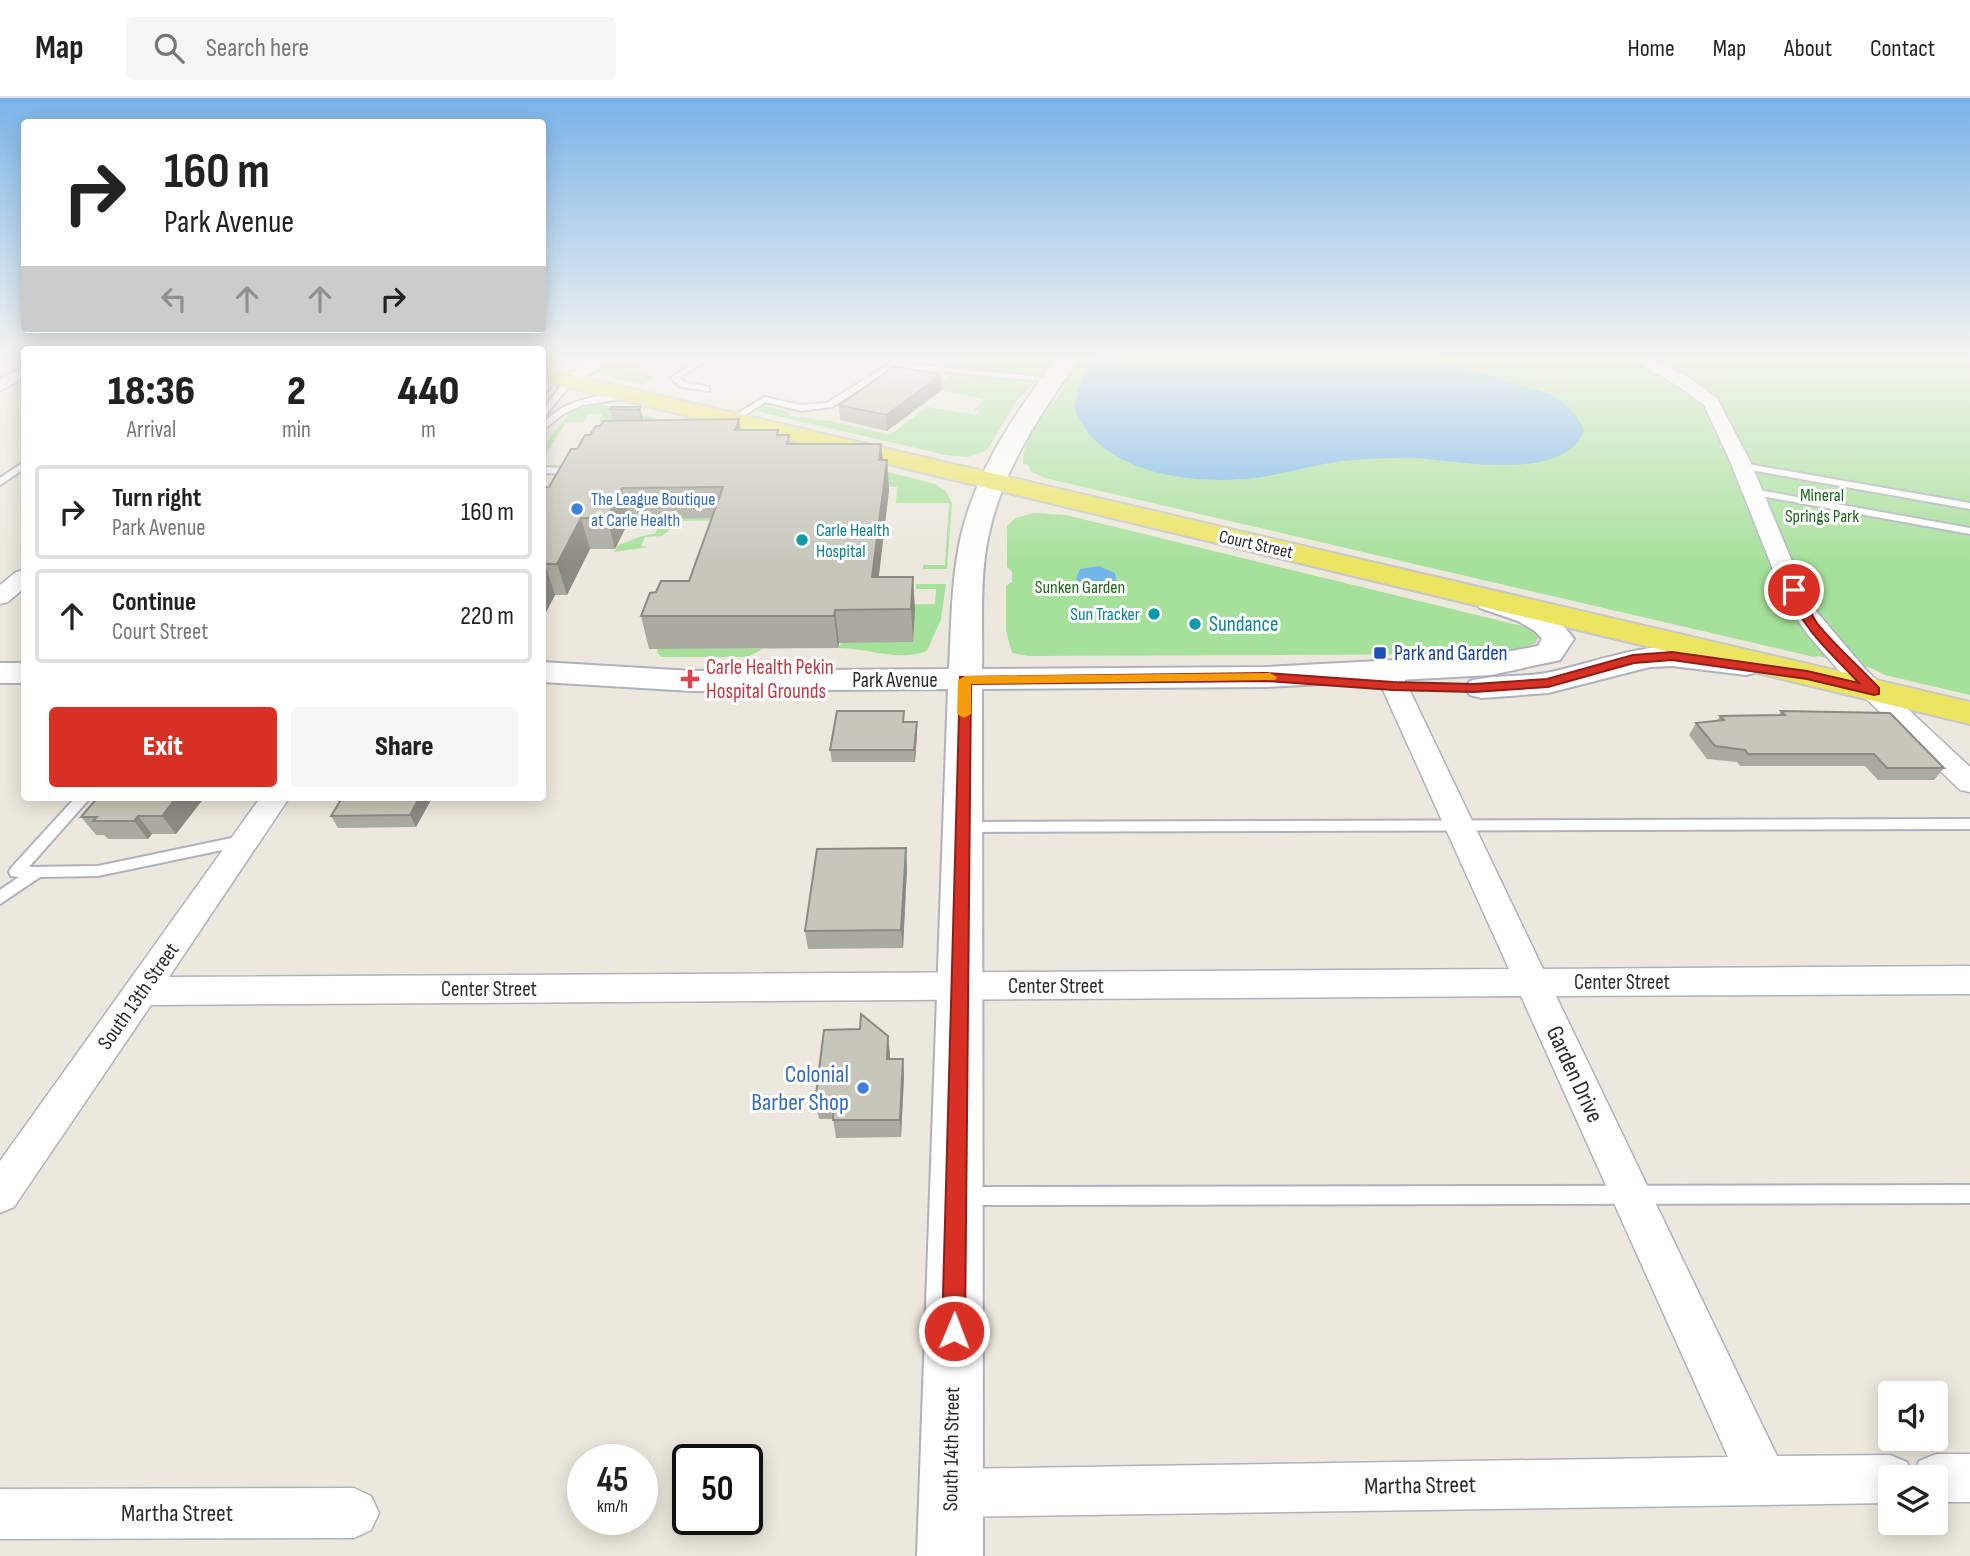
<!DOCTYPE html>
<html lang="en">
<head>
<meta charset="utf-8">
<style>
  body { margin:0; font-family:"Sofia Sans Condensed",sans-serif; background:#f6f6f6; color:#222; height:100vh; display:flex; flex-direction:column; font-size:26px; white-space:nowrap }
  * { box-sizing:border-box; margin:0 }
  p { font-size:23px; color:#767676 }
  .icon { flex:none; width:38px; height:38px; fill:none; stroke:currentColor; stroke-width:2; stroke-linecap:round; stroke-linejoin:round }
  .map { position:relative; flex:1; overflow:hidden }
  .side { position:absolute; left:21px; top:248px; width:525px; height:455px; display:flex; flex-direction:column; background:#fff; border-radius:7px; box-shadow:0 4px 18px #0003 }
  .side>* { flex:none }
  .guide { position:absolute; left:21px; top:21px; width:525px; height:214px; border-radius:7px; box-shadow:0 4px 18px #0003; background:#fff; color:#222; overflow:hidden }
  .controls { position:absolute; left:1878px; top:1283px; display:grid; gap:14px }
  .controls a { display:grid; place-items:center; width:70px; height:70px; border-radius:7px; background:#fff; box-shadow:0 4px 18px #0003; font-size:35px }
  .speed { position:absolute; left:567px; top:1346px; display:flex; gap:14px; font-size:35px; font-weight:700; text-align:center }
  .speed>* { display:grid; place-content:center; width:91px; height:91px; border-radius:50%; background:#fff; box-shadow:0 4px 18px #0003; line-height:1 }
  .speed small { font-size:18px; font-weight:400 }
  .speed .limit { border:4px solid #111; border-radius:10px; background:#fff; color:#111 }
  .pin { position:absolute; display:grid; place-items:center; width:60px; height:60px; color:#fff; margin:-30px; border:4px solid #fff; border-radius:50%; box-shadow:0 2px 7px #0007 }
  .me { position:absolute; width:77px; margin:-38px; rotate:1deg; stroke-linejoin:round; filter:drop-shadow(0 0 5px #0008) }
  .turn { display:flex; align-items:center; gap:24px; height:147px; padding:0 28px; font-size:32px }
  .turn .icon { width:91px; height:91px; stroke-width:2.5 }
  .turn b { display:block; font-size:49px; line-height:60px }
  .lanes { display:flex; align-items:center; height:66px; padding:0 28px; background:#0003; justify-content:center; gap:35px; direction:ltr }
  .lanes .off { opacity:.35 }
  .eta { display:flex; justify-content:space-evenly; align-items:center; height:119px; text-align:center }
  .eta b { font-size:42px; font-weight:800; line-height:49px }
  .button { display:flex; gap:14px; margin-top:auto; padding:14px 28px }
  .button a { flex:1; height:80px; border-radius:7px; background:#d93025; color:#fff; font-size:28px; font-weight:800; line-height:80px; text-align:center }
  .button a+a { background:#f6f6f6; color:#222 }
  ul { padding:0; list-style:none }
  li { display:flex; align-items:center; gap:21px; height:94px; margin:0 14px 10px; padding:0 14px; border:4px solid #e0e0e0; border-radius:7px }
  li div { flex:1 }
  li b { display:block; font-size:26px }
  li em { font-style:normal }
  header { display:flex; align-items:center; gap:42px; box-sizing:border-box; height:98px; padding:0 35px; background:#fff; border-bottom:2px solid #e0e0e0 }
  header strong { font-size:33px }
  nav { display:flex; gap:38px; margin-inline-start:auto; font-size:24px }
  .search { width:490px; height:63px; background:#f6f6f6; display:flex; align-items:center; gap:18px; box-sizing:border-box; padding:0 24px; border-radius:7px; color:#767676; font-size:26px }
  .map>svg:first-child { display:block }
</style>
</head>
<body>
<header>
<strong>Map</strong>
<div class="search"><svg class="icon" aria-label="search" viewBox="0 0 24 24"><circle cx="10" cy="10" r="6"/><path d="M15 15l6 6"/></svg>Search here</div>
<nav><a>Home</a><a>Map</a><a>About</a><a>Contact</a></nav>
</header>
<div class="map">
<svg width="1970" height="1458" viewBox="0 0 1970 1458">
  <rect width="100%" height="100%" fill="#ece8dd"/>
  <!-- green -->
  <path fill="#a6e19b" d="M942,261H1970V597L1885,577L1871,570L1818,558L1814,559L1045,380L1030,373L1029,367L1023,366C1021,337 1054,309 1067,284L942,271Z
    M635,268L627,273L653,279L644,287L601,277L597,272L604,269Z
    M952,275L1036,284L1017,302L987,352L968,359L946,357L756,313L765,308L786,313L791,318L830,323L890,337L927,309L977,317L978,313L973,312L985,301L938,292L937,288Z
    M592,306H600L665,323L603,330L606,324H599L602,316H588L583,324H566L543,360V348L570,315Z
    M829,359L935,386L946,393L952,405L947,471H923V467H945L949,405H896L897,389L882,388Z
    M1034,415L1066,417L1522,528L1529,531L1538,539L1536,545L1520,551L1478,556L1028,558L1012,555L1006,533V488L1012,484V474L1007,469V428L1016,420Z
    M662,420H735V422L681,423L662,438L645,439L641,448L649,449L614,454L618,447C631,443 640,437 655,436Z
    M916,486H946L941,521L927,553C897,564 869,550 838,550L863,507L935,506L936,491H916Z
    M658,551H762L748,559H661L657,554Z"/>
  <!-- water -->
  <path fill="#73b5eb" d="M1093,261H1435L1550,296C1567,306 1577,315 1584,333C1562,385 1460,363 1416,360C1395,359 1373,361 1352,362C1315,365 1279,379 1242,381C1184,386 1094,372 1074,308L1080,284Z
    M1099,468L1115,475L1116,482C1104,492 1087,491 1076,481L1080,471Z"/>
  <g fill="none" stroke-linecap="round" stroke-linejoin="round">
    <!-- lane casing -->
    <g stroke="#b0b0be" stroke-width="4">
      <path id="lane" d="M602,261L631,264L649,261L632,268L600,265Z
        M700,261H709L679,280L686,285L709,289V293L681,289L670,280Z
        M897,261H906L901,265L1052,280L1056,282L1052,284L895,269L832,309L801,313L765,304L736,323L729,321L764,299L801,307L827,305Z
        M552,277L559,279L542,298V290Z
        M566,281L573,283L542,322V313Z
        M625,296H628V300L583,307L563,316L542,333V326C565,302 594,297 625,296Z
        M24,364V371L0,387V380Z
        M1742,365L1970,405V411L1739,370V366Z
        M542,369L572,370L577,373L564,395L542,396V390H558L566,376L542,375Z
        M1753,391L1970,430V436L1750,396V392Z
        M75,700H90L29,769L98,768L246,737L253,742L246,747L98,778L40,779L0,806V792L19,779L11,778L9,774L11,770Z
        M1970,721V731L964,734L957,729L964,724Z
        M1970,1087V1105L963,1107L956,1104L954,1098L956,1092L963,1089Z"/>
    </g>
    <!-- street casing -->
    <g stroke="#b0b0be" stroke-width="3">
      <path id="street" d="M595,261H616L573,286L567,287L559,282Z
        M1631,261H1652L1690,280L1717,300L1750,363L1810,506L1866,572L1970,669V694L1960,692L1848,583L1808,537L1787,507L1730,363L1704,307L1678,288Z
        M1961,261H1970V267Z
        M24,268V280L0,293V281Z
        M24,472V490L8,504L0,506V487L16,474Z
        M1386,562L1395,565L1399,570L1543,871L1970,868V896L1556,898L1777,1358L1890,1357L1907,1364L1913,1378L1919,1363L1936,1356H1970V1404H1936V1379H1890V1405L951,1419L934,1412L927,1395L934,1378L951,1371L1728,1359L1521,898L151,907L14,1109L0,1115V1063L260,700H289L169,879L1509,871L1373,570L1377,565Z
        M354,1390L371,1398L379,1415L371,1432L354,1440L0,1441V1391Z"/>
    </g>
    <!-- secondary casing -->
    <g stroke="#b0b0be" stroke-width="4">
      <path id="secondary" d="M1057,261H1079C1036,322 995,382 985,458C980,495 983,534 982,571L1266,569L1491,557L1538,548L1542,541L1535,533L1518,523L1480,510L1476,504L1480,498C1512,490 1556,515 1574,541L1560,562L1491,577L1266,589L982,591L983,1458H917L948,591L692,593L542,584V564L692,573L949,571C951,534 951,496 957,459C968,385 1011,319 1057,261Z
        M1672,548L1746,557L1757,560L1762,567L1757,574L1746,577L1672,568L1650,569L1548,595L1482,600L1470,597L1465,590L1470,583C1497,576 1524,580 1551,574C1591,565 1630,550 1672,548Z
        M0,565H24V585H0Z"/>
    </g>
    <!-- primary casing -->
    <g stroke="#c8c8c8" stroke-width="4">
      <path id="primary" d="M542,270L1970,604V626L542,283Z"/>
    </g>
    <!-- lane -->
    <use href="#lane" fill="#fff" fill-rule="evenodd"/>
    <!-- street -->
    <use href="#street" fill="#fff" fill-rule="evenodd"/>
    <!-- secondary -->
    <use href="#secondary" fill="#fff" fill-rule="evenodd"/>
    <!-- primary -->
    <use href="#primary" fill="#ece562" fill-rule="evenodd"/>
  </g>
  <!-- wall -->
  <path fill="#abaaa1" d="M946,261H1009V263H946Z
    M942,292L887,333L840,322L839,307Z
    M640,309L643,322L739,321L740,332H778L779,337H789L791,346H881L883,362H887L889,392L878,479L915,511L913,544L839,545L838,550L649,551L641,518L656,494L689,483L712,420L630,421L615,451H590L567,497H555L542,522L549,389L577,351L600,328L613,323L610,311Z
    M1781,613L1944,670L1934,682H1878L1865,668H1740L1737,664L1707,661L1689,637L1696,625L1717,623L1720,618L1779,617Z
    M904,624H917V636L915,664H832L830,652Z
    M97,700H204L176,736H152L148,741H108L104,737H96L81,719Z
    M432,700L416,729L338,730L331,718Z
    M907,769L903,850L808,851L805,833Z
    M888,938L890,961H903L904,978L901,1039L836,1040L833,1021H819L815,1004Z"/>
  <!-- shaded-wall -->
  <path fill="#8b8b83" d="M941,277L942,292L887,333L886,317Z
    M640,309L647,337L645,340L639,312Z
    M739,321L743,350L735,332Z
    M881,346L884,375L879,362Z
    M887,362L889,392L875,511L872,479Z
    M622,390L630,421L615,451L607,420Z
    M581,420L590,451L567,497L557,466Z
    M545,466L555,497L542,522V470Z
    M913,479L915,511L913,544L911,511Z
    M835,512L839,545L838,550L834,518Z
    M917,624V636L915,664L914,652Z
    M176,700H204L176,736L162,718Z
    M419,700H432L416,729L410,717Z
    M138,718L152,736L148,741L134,723Z
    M906,750L907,769L903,850L901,832Z
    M888,938L890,956L889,978L887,961Z
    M903,961L904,978L901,1039L900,1022Z"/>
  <!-- building -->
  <path fill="#c7c6bb" stroke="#8b8b83" stroke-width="2" d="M895,268L941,277L886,317L839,307Z
    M612,309H640L639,312L610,311Z
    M739,321L735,332H778L777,337H789L787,346H881L879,362H887L872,479H913L911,511L835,512L834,518H641L650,495L656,494L661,483H689L723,389L622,390L607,420H581L557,466H545L542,470V389H549L571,351H577L585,337H590L596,328H600L604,323Z
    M837,613H904L903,624H917L914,652H830Z
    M1781,613L1890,615L1944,670H1887L1874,656H1748L1745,652L1715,648L1696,625L1724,622L1720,618L1785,617Z
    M97,700H176L162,718H138L134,723H93L97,719H81Z
    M342,700H419L410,717L331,718Z
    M906,750L901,832L805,833L817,751Z
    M861,916L888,938L887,961H903L900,1022H833L834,1004H815L824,932L860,931Z"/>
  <!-- sky -->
  <linearGradient id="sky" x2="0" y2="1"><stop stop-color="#79b4e9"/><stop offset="0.56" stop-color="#f6f5f0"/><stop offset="1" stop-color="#f6f5f0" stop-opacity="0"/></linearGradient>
  <rect width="1970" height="465" fill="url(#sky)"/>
  <!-- route -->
  <path fill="#d93025" stroke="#8d1f18" stroke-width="2" d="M1794,488C1804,492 1809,515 1817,525C1835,548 1859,568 1879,590V596L1874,597L1807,581L1672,562L1634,565L1548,589L1474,594L1393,592L1266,583L971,586L965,1233L962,1241L954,1245L945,1241L942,1233L960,579L1266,575L1393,584L1474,586L1547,581L1633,557L1672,554L1807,573L1859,585C1832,556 1801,530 1788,492Z"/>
  <!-- slow -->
  <path fill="#f59e0b" d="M1270,575L1277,579L1275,582L971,586V616L964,620L957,616L958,582L965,578Z"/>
  <!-- markers -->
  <g fill="#3f7fe0" stroke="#fff" stroke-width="2.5">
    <circle cx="577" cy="411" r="7"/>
    <circle cx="863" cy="990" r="7"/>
  </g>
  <g fill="#0f9aa8" stroke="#fff" stroke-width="2.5">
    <circle cx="802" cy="442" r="7"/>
    <circle cx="1154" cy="516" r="7"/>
    <circle cx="1195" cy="526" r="7"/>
  </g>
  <rect fill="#1a4fb4" stroke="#fff" stroke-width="2.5" x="1373" y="548" width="14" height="14" rx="3.5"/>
  <path fill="#e0444e" stroke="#fff" stroke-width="2.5" d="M686.5 570.5h7v7h7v7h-7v7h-7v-7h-7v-7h7z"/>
  <g text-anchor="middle" stroke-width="6" stroke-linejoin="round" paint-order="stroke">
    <!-- far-park labels -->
    <g font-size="18" fill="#1e661c" stroke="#fff">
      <text x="1822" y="403">Mineral<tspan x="1822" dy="21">Springs Park</tspan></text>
      <text x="1080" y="495">Sunken Garden</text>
    </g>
    <!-- far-shop labels -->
    <g font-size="18" fill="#366cbe" stroke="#fff" text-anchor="start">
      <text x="591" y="407">The League Boutique<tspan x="591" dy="21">at Carle Health</tspan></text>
    </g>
    <!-- far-culture labels -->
    <g font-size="18" fill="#0d838f" stroke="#fff" text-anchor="start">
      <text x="816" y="438">Carle Health<tspan x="816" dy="21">Hospital</tspan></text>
      <text x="1140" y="522" text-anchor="end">Sun Tracker</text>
    </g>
    <!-- far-street labels -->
    <g font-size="18" fill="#2a2a2a" stroke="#fff">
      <text transform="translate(1256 446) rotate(13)" y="6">Court Street</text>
    </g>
    <!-- culture labels -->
    <g font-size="21" fill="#0d838f" stroke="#fff" text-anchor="start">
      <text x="1209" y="533">Sundance</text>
    </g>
    <!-- transit labels -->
    <g font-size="21" fill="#164399" stroke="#fff" text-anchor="start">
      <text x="1394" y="562">Park and Garden</text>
    </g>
    <!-- health labels -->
    <g font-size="21" fill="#be3a42" stroke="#fff" text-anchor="start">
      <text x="706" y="576">Carle Health Pekin<tspan x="706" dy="24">Hospital Grounds</tspan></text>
    </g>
    <!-- street labels -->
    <g font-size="21" fill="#2a2a2a" stroke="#fff">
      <text x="895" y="589">Park Avenue</text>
      <text x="1622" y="891">Center Street</text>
      <text x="1056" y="895">Center Street</text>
      <text x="489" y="898">Center Street</text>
      <text transform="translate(138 898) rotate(-55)" y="7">South 13th Street</text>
      <text transform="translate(951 1351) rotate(-89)" y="7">South 14th Street</text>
    </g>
    <!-- near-shop labels -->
    <g font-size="24" fill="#366cbe" stroke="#fff" text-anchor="end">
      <text x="849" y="984">Colonial<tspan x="849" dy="28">Barber Shop</tspan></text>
    </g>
    <!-- near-street labels -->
    <g font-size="24" fill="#2a2a2a" stroke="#fff">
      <text transform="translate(1575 976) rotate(65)" y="8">Garden Drive</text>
      <text transform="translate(1420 1387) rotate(-1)" y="8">Martha Street</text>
      <text x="177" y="1423">Martha Street</text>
    </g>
  </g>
</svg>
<div class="controls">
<a><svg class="icon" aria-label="sound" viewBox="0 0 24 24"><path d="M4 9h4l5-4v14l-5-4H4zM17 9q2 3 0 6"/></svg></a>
<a><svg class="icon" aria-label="layers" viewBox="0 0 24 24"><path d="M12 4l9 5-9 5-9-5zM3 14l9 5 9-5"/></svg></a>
</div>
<div class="speed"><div>45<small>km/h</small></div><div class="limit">50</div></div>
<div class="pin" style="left:1794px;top:492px;background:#d93025"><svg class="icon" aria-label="arrive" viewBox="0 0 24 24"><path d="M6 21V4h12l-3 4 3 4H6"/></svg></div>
<svg class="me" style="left:954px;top:1233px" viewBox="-20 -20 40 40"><circle r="17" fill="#d93025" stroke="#fff" stroke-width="3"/><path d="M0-11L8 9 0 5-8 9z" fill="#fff"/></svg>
<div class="guide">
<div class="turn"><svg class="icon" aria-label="right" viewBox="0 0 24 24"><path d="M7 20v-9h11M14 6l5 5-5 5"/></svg><div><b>160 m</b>Park Avenue</div></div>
<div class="lanes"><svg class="icon off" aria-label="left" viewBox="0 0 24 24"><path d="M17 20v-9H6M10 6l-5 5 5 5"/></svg><svg class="icon off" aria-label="ahead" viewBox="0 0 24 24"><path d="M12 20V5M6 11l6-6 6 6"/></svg><svg class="icon off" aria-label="ahead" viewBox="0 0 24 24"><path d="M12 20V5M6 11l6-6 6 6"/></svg><svg class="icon" aria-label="right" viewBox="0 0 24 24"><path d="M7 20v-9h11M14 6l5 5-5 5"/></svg></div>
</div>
<section class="side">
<div class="eta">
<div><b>18:36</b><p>Arrival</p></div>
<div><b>2</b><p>min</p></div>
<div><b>440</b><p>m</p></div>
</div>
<ul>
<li><svg class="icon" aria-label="right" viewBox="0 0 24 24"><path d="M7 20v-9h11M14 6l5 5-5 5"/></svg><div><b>Turn right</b><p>Park Avenue</p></div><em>160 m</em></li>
<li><svg class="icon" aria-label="ahead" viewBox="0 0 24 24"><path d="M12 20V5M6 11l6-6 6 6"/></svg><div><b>Continue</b><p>Court Street</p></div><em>220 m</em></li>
</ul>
<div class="button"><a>Exit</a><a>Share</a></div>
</section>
</div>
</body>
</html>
